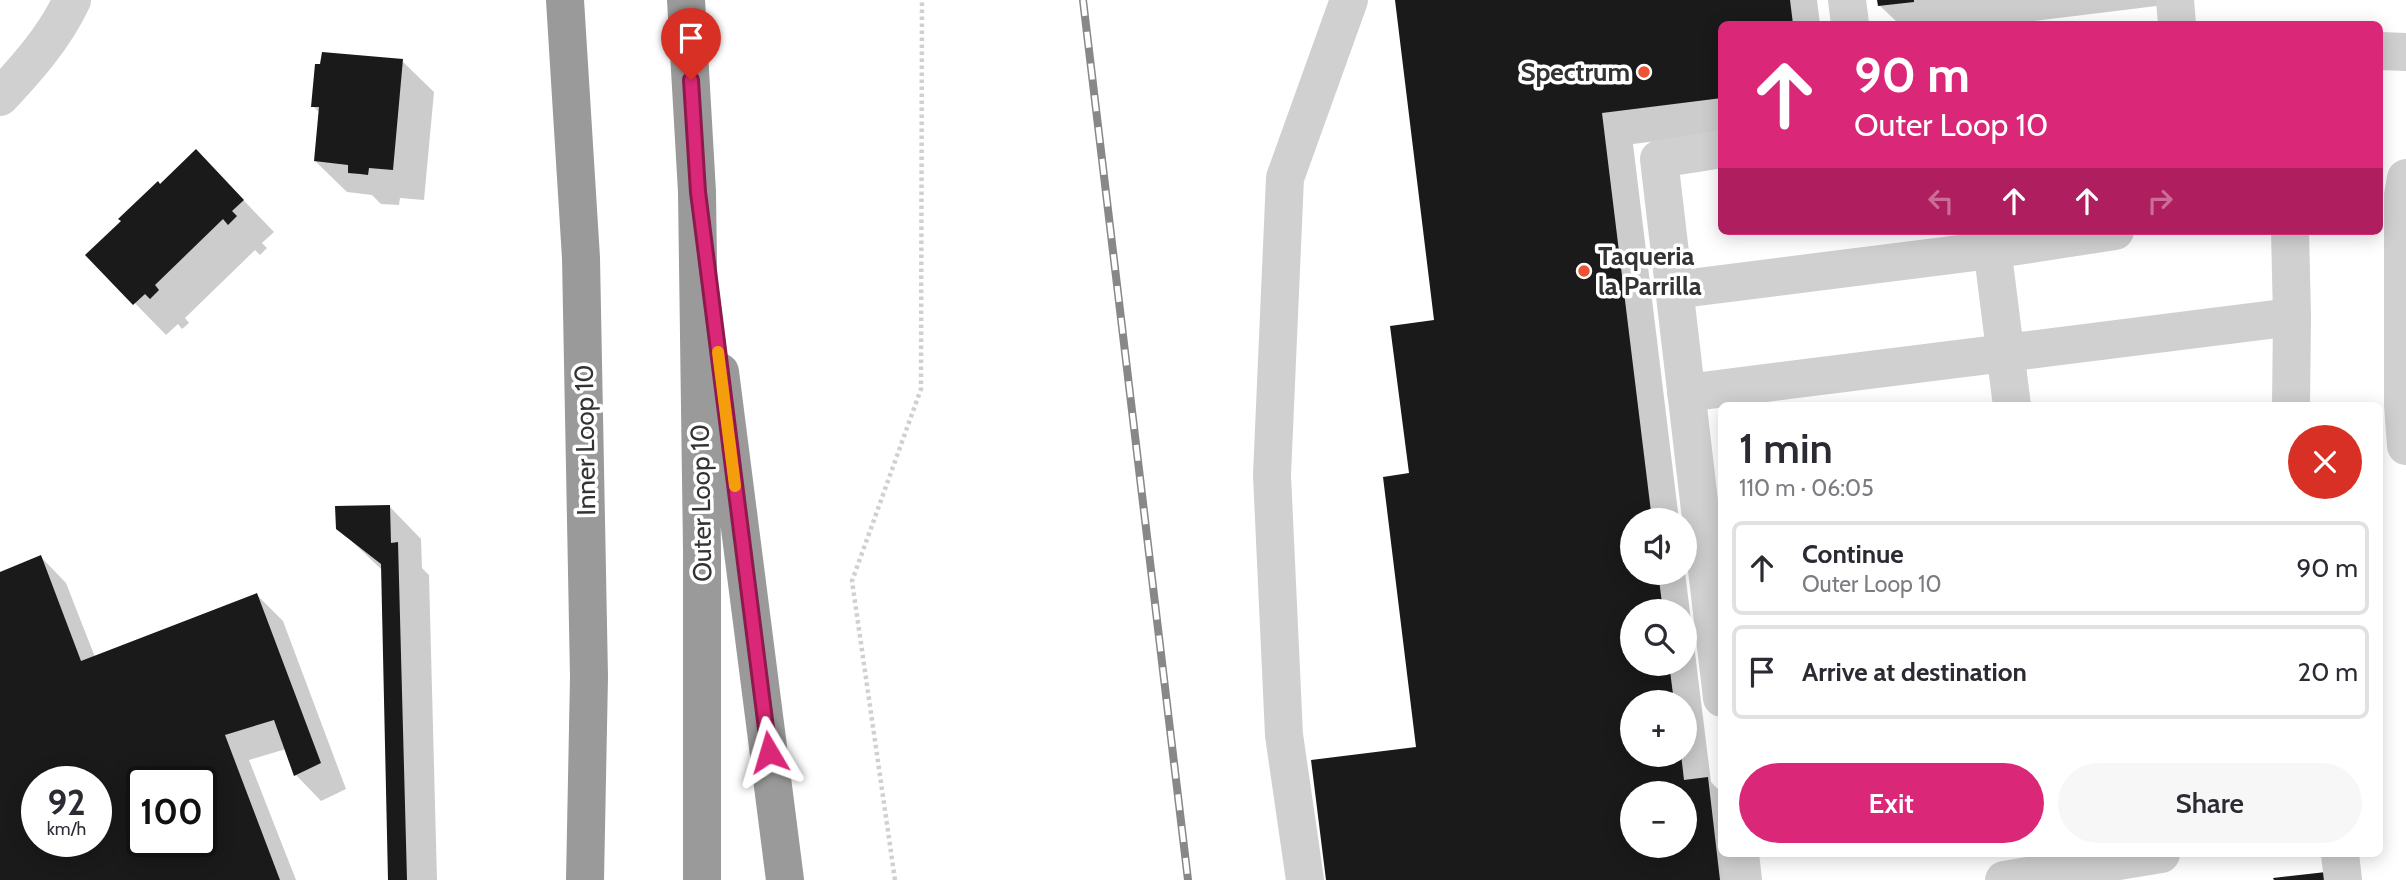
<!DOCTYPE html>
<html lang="en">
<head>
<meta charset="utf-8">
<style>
  body { margin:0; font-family:Cabin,sans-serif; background:#f7f7f7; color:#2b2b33; height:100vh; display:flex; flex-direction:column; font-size:26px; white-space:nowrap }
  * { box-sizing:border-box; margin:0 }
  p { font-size:23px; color:#7c7c81 }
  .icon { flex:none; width:38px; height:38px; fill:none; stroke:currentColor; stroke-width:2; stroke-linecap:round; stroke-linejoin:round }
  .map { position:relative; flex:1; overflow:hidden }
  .details { position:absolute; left:1718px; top:402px; width:665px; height:455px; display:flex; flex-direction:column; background:#fff; border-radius:10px; box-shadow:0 4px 18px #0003 }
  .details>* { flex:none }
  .top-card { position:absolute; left:1718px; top:21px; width:665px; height:214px; border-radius:10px; box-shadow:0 4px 18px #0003; background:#db2777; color:#fff; overflow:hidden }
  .tools { position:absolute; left:1620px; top:508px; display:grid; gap:14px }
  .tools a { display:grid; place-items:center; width:77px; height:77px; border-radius:50%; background:#fff; box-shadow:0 4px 18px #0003; font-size:35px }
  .speed { position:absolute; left:21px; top:766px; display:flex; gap:14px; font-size:35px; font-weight:700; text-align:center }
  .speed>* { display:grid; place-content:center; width:91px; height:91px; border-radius:50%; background:#fff; box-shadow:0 4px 18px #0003; line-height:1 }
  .speed small { font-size:18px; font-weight:400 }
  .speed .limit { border:4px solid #111; border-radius:10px; background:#fff; color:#111 }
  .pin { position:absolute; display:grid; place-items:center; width:60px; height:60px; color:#fff; margin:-72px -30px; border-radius:50% 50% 50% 0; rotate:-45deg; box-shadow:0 0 7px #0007 }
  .pin .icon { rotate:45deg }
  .me { position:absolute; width:77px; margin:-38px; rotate:353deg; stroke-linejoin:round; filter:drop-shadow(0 0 5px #0008) }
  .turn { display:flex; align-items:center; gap:24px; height:147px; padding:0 21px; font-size:32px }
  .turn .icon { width:91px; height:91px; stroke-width:2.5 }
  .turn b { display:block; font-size:49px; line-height:60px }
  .lanes { display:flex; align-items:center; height:66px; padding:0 21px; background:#0003; justify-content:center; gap:35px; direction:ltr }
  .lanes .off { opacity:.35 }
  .round { display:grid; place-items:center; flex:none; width:74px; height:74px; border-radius:37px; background:#f7f7f7 }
  .summary { display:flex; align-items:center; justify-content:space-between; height:119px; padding:0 21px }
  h1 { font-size:42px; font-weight:600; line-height:52px }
  .action { display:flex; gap:14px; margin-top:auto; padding:14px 21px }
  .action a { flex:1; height:80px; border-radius:42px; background:#db2777; color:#fff; font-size:28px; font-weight:600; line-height:80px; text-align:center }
  .action a+a { background:#f7f7f7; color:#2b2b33 }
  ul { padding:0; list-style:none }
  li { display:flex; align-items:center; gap:21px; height:94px; margin:0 14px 10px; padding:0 7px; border:4px solid #e1e1e2; border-radius:10px }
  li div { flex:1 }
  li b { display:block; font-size:26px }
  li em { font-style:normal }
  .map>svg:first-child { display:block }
</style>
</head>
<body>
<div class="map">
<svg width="2406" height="880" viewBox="0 0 2406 880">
  <rect width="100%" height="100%" fill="#fff"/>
  <!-- shadow -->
  <path fill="#0003" fill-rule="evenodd" d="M1396,0H1817L1820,24H1722V133L1633,144L1679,520H1633V572H1685L1711,782L1722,793V854L1747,880H1328L1418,748L1410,475L1436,322ZM1633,611H1685V663H1633ZM1633,702H1685V754H1633ZM1633,793H1685V845H1633Z
    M1879,0H2181V3L2010,24H1899L1879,5Z
    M402,61L434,92L424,200L400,198L399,205L381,204L372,195L347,192L315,161L320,113L313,106Z
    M227,183L274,232L262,243L267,248L260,255L255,250L185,318L189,323L182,329L178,324L166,335L88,255L160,186Z
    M390,507L421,539L422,568L429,575L437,880H390L382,570L338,528Z
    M41,557L66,583L95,657L257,595L283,621L346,789L321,801L296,775L286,749L249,760L296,880H0V574ZM37,782H96V842H37ZM142,782H201V842H142Z"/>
  <!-- building -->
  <path fill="#1a1a1a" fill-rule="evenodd" d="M1395,0H1790L1793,24H1722V98L1602,113L1652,520H1633V572H1658L1663,611H1633V663H1669L1674,702H1633V754H1681L1684,780L1708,777L1720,880H1326L1311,760L1416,747L1383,477L1409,473L1390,326L1434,320ZM1633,793H1685V845H1633Z
    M1877,0H1914V2L1878,6Z
    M322,52L403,59L393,170L369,168L368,175L360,174L348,173V165L314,161L319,107H311L315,64H320Z
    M196,149L244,200L232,211L237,216L228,225L223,219L155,285L159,290L150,299L145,294L133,305L85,255L121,221L118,219L158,181L160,184Z
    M390,505L391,543L398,542L407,880H388L381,564L336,529L335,506Z
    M41,555L81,661L257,593L321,763L294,776L274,720L225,735L280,880H0V572ZM37,782H96V842H37ZM142,782H201V842H142Z
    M2326,872L2327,880H2274L2273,878Z"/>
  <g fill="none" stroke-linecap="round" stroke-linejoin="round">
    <!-- path -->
    <path stroke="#d0d0d0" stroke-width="4.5" stroke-dasharray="3.5 3.5" stroke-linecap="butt" d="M895,880L852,581L921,389L922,0"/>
    <!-- minor -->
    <path stroke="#d0d0d0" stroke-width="38" d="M1847,0L1850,24
      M2175,0L2177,24
      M2380,51L2406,52
      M0,97C28,67 54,38 72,0
      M1722,149L1659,159L1722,698
      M2406,178L2403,195V405L2406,446
      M1990,231L2012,406
      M2290,231L2292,317L2291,406
      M1674,290L1991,250L2115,231
      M1686,393L2292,317
      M1740,854L1743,880
      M2340,854L2343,880
      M1305,880L1284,735L1272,475L1285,178L1349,0
      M2004,880L2161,854"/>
    <!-- highway -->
    <path stroke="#9a9a9a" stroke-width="38" d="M565,0L581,258L589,677L585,880
      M686,0L697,192L702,550V880
      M720,372L785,880"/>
    <!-- rail casing -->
    <g stroke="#888" stroke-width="8">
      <path id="rail" d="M1083,0L1188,880"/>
    </g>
    <!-- rail -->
    <use href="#rail" stroke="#fff" stroke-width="5" stroke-dasharray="16" stroke-linecap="butt"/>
  </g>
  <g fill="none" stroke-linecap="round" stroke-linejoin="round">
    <!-- route casing -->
    <g stroke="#8e194d" stroke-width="18">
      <path id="route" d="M691,80L698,192L769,752"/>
    </g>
    <!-- route -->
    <use href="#route" stroke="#db2777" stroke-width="12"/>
    <!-- slow -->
    <path stroke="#f59e0b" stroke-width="12" d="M718,352L735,486"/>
  </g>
  <!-- markers -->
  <g fill="#ec5333" stroke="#fff" stroke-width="2.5">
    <circle cx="1644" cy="72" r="7"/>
    <circle cx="1584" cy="271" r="7"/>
  </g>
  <g text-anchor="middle" stroke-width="7" stroke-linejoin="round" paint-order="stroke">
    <!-- poi labels -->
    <g font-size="26" font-weight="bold" fill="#333" stroke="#fff" text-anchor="end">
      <text x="1630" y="81">Spectrum</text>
      <text x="1598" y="265" text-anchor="start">Taqueria<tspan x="1598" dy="30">la Parrilla</tspan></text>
    </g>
    <!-- street labels -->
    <g font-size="26" fill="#333" stroke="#fff">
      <text transform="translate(585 440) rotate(-91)" y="9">Inner Loop 10</text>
      <text transform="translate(701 503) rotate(-91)" y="9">Outer Loop 10</text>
    </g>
  </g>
</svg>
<div class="tools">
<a><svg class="icon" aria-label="sound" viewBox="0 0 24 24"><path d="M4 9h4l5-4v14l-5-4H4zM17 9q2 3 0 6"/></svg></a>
<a><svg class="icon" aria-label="search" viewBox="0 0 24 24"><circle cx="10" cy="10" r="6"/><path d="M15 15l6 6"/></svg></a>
<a>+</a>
<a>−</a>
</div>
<div class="speed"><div>92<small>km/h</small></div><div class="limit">100</div></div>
<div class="pin" style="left:691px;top:80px;background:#d93025"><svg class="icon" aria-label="arrive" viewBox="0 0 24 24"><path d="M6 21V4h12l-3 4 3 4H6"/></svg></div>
<svg class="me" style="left:769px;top:752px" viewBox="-20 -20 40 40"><path d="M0-17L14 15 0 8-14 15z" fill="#db2777" stroke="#fff" stroke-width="4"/></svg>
<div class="top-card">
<div class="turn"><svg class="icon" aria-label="ahead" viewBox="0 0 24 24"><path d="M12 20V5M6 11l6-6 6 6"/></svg><div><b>90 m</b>Outer Loop 10</div></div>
<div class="lanes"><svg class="icon off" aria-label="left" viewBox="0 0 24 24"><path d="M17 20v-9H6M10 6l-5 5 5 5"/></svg><svg class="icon" aria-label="ahead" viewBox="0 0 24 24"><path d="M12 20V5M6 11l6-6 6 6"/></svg><svg class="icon" aria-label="ahead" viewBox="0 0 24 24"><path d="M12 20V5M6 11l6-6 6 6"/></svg><svg class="icon off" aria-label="right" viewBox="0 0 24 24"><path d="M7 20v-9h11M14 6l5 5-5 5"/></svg></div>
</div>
<section class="details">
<div class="summary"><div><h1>1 min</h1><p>110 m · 06:05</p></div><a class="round" style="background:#d93025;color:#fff"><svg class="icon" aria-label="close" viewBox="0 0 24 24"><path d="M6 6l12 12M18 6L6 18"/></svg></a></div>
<ul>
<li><svg class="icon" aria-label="ahead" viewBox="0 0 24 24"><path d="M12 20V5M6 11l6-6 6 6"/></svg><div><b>Continue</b><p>Outer Loop 10</p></div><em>90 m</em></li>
<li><svg class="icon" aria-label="arrive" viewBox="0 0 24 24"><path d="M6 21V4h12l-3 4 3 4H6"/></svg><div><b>Arrive at destination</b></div><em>20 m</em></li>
</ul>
<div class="action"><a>Exit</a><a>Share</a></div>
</section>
</div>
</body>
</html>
